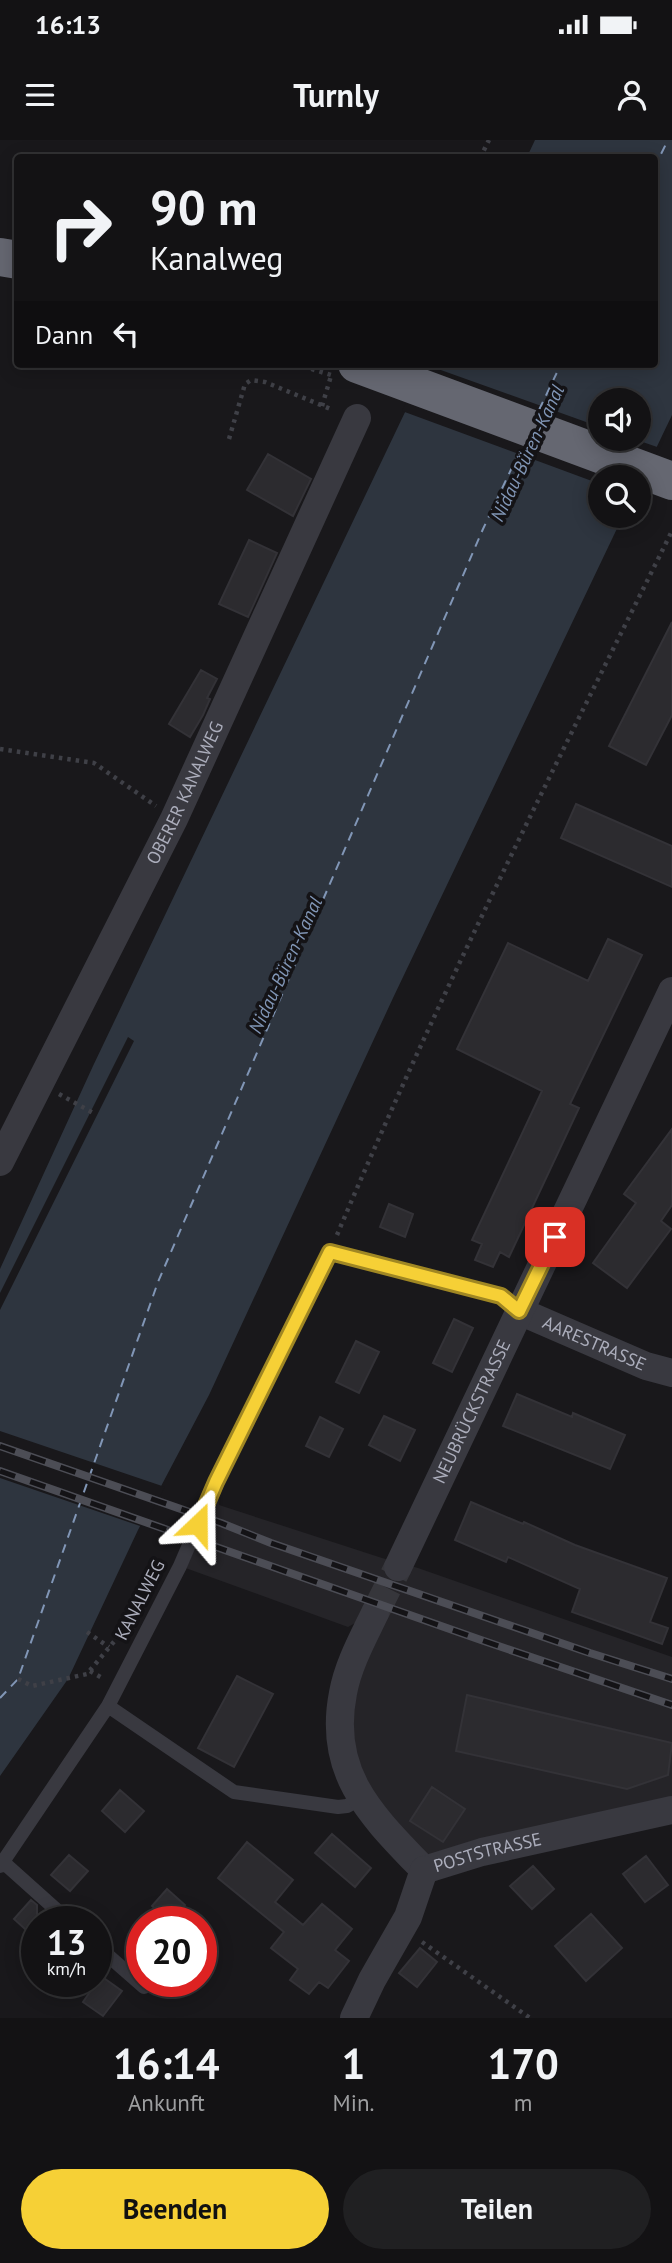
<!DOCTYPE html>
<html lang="de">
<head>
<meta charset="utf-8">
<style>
  body { margin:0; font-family:"PT Sans",sans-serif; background:#202022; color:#f1f3f6; height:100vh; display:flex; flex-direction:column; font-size:26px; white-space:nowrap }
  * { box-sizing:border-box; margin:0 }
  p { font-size:23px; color:#9d9ea0 }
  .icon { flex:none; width:38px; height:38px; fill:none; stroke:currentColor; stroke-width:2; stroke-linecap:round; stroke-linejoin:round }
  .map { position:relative; height:1878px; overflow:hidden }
  .drawer { display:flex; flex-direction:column; background:#131214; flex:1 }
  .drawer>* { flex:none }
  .top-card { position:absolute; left:14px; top:14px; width:644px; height:214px; border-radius:7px; box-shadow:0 4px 18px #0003,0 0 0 2px #323234; background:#131214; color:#f1f3f6; overflow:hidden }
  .buttons { position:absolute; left:588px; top:248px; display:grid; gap:14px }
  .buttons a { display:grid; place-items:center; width:63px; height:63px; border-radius:50%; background:#131214; box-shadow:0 4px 18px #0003,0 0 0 2px #323234; font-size:35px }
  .speed { position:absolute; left:21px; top:1766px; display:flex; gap:14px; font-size:35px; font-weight:700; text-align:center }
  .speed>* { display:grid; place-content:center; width:91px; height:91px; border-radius:50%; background:#131214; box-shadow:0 4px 18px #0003,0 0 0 2px #323234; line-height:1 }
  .speed small { font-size:18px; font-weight:400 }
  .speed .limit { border:10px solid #d22; background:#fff; color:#111 }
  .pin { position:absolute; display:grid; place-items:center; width:60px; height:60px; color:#fff; margin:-30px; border-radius:14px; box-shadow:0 4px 10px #0006 }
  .me { position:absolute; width:77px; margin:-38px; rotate:23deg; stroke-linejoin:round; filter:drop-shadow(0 0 5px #0008) }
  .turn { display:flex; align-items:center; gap:24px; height:147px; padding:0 21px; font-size:32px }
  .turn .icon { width:91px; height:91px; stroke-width:2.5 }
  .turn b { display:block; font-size:49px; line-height:60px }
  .then { display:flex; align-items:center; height:66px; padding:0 21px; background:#0003; gap:14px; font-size:26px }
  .eta { display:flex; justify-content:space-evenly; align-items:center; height:119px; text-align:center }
  .eta b { font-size:42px; font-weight:700; line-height:49px }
  .button { display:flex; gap:14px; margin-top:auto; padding:14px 21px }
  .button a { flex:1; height:80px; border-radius:42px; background:#f6d036; color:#111; font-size:28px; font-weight:700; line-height:80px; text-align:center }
  .button a+a { background:#202022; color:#f1f3f6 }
  .status { display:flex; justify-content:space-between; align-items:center; height:49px; padding:0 35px; background:#131214; direction:ltr }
  .status svg { height:19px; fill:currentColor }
  header { display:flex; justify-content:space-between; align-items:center; height:91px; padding:0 21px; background:#131214; font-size:32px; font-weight:700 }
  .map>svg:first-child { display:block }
</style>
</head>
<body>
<div class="status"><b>16:13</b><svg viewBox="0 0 49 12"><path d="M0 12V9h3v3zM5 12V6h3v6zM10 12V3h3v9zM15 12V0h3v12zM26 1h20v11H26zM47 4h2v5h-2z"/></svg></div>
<header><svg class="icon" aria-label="menu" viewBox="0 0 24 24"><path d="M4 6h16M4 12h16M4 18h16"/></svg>Turnly<svg class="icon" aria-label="person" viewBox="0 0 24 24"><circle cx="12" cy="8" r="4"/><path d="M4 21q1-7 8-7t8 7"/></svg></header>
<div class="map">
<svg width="672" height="1878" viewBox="0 0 672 1878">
  <rect width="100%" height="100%" fill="#19181b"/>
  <!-- built -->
  <path fill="#252428" d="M216,1342L219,1365L382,1418L418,1428L672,1517V1670L424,1730L343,1619L373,1473L348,1487L180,1426Z"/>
  <!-- water -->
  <path fill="#2e353f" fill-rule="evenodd" d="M535,0H672V275L639,344V338H600V376H623L393,858L209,1255L138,1390L68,1539L0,1636V1129L93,926L428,224H654V18L527,17ZM600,261H639V299H600Z"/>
  <!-- pier -->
  <path fill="#19181b" d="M424,224L600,287V299H634L660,308L642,345L639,338H600V344L402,271Z
    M128,897L134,901L0,1170V1153Z
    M0,1291L165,1347L143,1387L0,1338Z"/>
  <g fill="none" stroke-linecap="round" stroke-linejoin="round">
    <!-- ferry -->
    <path stroke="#8196b6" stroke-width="2" stroke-dasharray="9 7" stroke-linecap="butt" d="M654,28L668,0
      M539,270L561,224
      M0,1558L18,1539L158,1142L483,389L523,304"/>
  </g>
  <!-- building -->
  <path fill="#2c2b2f" stroke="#333237" stroke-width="2" d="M268,314L311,339L293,376L247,350Z
    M249,400L277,413L248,477L219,464Z
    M672,482V575L646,625L609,606Z
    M201,530L217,539L207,558L210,559L203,575L190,597L169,584Z
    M576,664L672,706V747L561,698Z
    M608,799L642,815L570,964L579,968L509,1117L500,1112L493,1127L475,1120L482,1104L472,1100L542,951L457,909L508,803L588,841Z
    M672,989V1065L661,1081L671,1089L627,1148L593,1123L636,1063L624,1054Z
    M389,1064L413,1074L405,1097L380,1087Z
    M454,1179L473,1188L452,1232L433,1223Z
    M356,1201L379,1212L359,1253L336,1242Z
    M517,1254L572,1277L573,1273L625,1295L610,1329L503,1286Z
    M384,1276L415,1290L400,1321L369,1305Z
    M320,1277L343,1289L329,1317L306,1306Z
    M471,1362L523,1384L524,1382L575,1405L667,1438L650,1482L668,1488L662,1504L572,1472L580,1449L508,1417L506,1422L455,1400Z
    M237,1536L273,1554L234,1627L198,1608Z
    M467,1555L672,1603L668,1635L627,1649L456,1611Z
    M432,1647L465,1669L443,1702L410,1681Z
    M120,1650L144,1671L125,1692L102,1671Z
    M332,1694L371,1728L355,1747L315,1713Z
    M247,1702L293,1740L275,1762L303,1785L322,1764L352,1789L335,1810L349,1821L328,1848L319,1842L309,1854L290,1840L298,1829L271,1808L284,1792L218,1738Z
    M69,1715L88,1731L70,1751L51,1735Z
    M646,1716L668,1745L645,1762L623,1734Z
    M533,1726L554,1749L532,1769L510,1746Z
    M167,1749L185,1765L170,1782L152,1766Z
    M31,1760L37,1765V1800L14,1779Z
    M591,1774L622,1808L586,1841L555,1806Z
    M420,1808L437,1822L417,1847L399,1833Z
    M101,1836L122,1851L103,1876L83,1862Z"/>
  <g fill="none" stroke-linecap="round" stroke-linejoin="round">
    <!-- street-tunnel -->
    <path stroke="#36363b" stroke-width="28" stroke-dasharray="28 14" stroke-linecap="butt" d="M375,1473L398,1427"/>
    <!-- path -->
    <path stroke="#3f4047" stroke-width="4.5" stroke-dasharray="3.5 5" stroke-linecap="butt" d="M480,18L489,0
      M295,224L331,235
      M322,266L331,236
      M229,299L245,244L251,240L265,242L333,270
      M0,609L94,623L156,666
      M59,954L95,974
      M337,1095C438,856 556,624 672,391
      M87,1492L109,1507
      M90,1531L104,1539
      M18,1539L32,1546L87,1534L127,1486
      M422,1802L530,1878"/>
    <!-- lane -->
    <path stroke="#393940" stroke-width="14" d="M108,1566L234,1652L338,1667L347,1666L360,1659
      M3,1722L70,1782
      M0,1726L108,1566L180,1426L216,1342L330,1112L501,1156L519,1171
      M96,1805L144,1847"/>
    <!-- street -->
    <g stroke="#393940" stroke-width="28">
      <path id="s1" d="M0,1022L174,679L357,278"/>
      <path id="s2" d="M519,1171L646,1226L672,1233"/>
      <path id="s3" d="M398,1427L672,851"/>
      <path d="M375,1473C363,1498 348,1525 343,1553C327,1634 372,1676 424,1730"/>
      <path id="s4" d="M424,1730L482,1712L672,1670"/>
      <path d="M354,1878L372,1840L408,1777L424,1730"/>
    </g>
    <!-- highway -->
    <path stroke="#656771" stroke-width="38" d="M0,117L18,120"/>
    <!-- rail casing -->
    <g stroke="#4c4d55" stroke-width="8">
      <path id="rail" d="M0,1306L221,1383L271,1403L590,1513L672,1539
        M0,1331L481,1500L672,1565"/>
    </g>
    <!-- rail -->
    <use href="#rail" stroke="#141316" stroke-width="5" stroke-dasharray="16" stroke-linecap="butt"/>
    <!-- highway-bridge -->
    <path stroke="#656771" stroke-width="38" d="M357,224L672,341"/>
  </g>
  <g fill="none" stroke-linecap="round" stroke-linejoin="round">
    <!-- route casing -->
    <g stroke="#a08723" stroke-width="18">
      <path id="route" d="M198,1384L216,1342L330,1112L501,1156L519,1171L555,1097"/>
    </g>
    <!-- route -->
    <use href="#route" stroke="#f6d036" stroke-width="12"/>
  </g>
  <g text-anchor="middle" stroke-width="7" stroke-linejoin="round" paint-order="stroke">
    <!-- street labels -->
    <g font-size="18" fill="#abadbb" stroke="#141316">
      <text dy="6" stroke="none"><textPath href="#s1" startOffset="413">OBERER KANALWEG</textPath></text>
      <text dy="6" stroke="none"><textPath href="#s2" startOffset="82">AARESTRASSE</textPath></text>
      <text dy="6" stroke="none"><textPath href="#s3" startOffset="172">NEUBRÜCKSTRASSE</textPath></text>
      <text transform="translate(140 1460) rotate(-63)" y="6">KANALWEG</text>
      <text dy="6" stroke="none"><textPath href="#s4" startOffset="66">POSTSTRASSE</textPath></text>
    </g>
    <!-- water labels -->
    <g font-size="19" font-style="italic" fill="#8196b6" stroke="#141316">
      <text transform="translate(527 313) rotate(-65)" y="7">Nidau-Büren-Kanal</text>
      <text transform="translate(285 825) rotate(-65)" y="7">Nidau-Büren-Kanal</text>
    </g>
  </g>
</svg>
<div class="buttons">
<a><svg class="icon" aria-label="sound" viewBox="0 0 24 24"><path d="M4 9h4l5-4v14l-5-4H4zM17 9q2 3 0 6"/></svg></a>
<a><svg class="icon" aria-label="search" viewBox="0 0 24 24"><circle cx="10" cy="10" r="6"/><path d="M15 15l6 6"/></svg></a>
</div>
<div class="speed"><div>13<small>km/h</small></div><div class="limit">20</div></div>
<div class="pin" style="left:555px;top:1097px;background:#d93025"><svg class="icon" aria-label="arrive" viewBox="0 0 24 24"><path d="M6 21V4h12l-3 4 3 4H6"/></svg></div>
<svg class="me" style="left:198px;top:1384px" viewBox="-20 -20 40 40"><path d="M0-17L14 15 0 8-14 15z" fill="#f6d036" stroke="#fff" stroke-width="4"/></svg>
<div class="top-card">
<div class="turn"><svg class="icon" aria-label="right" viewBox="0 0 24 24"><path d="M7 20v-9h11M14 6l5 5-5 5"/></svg><div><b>90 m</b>Kanalweg</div></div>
<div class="then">Dann<svg class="icon" aria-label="left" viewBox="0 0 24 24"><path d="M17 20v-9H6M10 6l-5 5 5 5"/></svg></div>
</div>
</div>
<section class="drawer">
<div class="eta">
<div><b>16:14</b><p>Ankunft</p></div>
<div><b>1</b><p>Min.</p></div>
<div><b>170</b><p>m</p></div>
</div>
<div class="button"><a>Beenden</a><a>Teilen</a></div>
</section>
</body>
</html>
